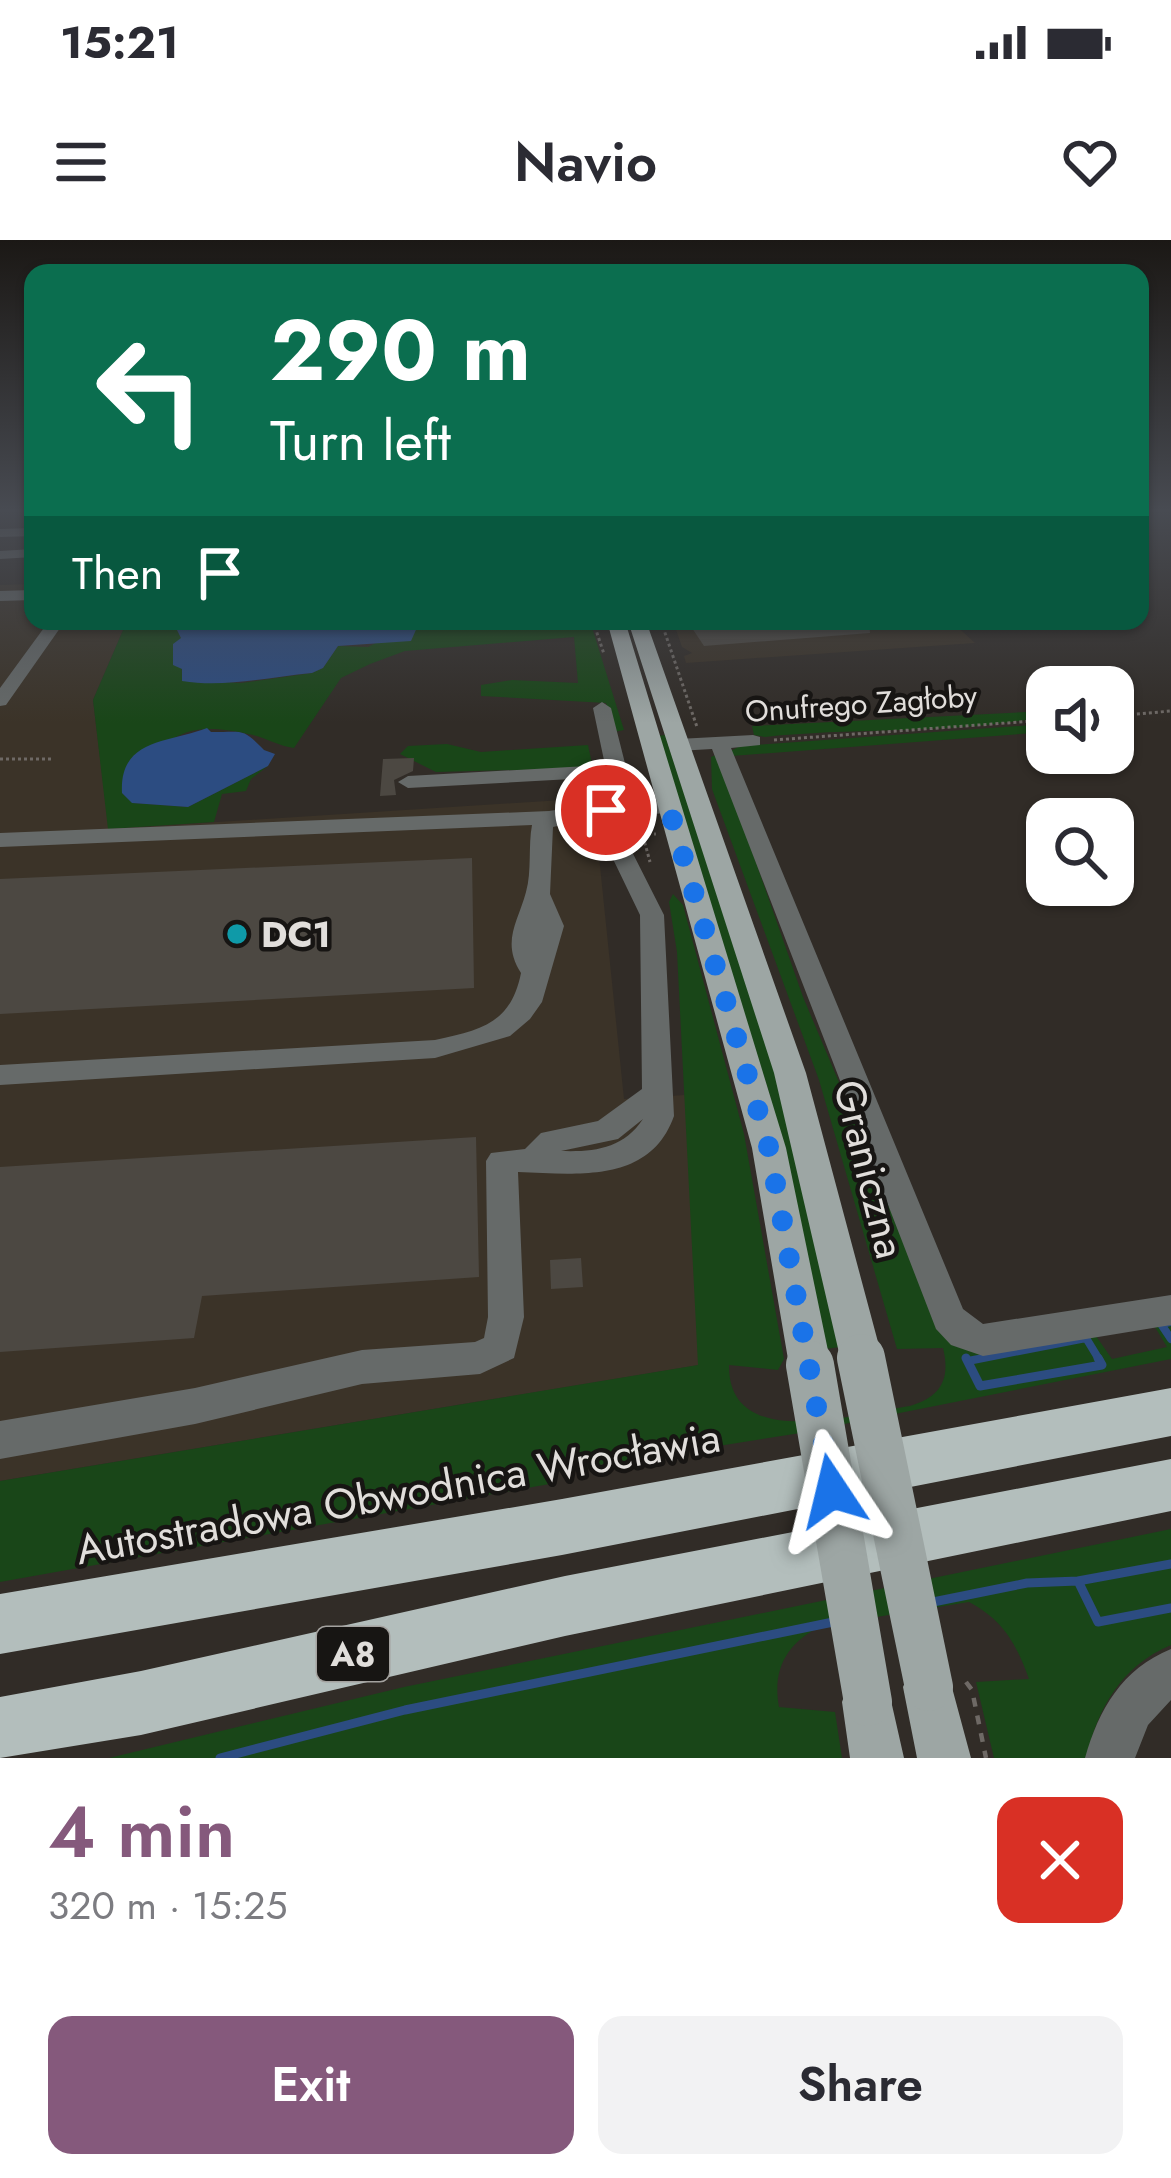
<!DOCTYPE html>
<html lang="en">
<head>
<meta charset="utf-8">
<style>
  body { margin:0; font-family:Jost,sans-serif; background:#f2f2f3; color:#2b2b33; height:100vh; display:flex; flex-direction:column; font-size:45px; white-space:nowrap }
  * { box-sizing:border-box; margin:0 }
  p { font-size:39px; color:#7c7c81 }
  .icon { flex:none; width:66px; height:66px; fill:none; stroke:currentColor; stroke-width:2; stroke-linecap:round; stroke-linejoin:round }
  .map { position:relative; height:1518px; overflow:hidden }
  .panel { display:flex; flex-direction:column; background:#fff; flex:1 }
  .panel>* { flex:none }
  .banner { position:absolute; left:24px; top:24px; width:1125px; height:366px; border-radius:24px; box-shadow:0 3px 9px #0004; background:#0b6e4f; color:#fff; overflow:hidden }
  .controls { position:absolute; left:1026px; top:426px; display:grid; gap:24px }
  .controls a { display:grid; place-items:center; width:108px; height:108px; border-radius:24px; background:#fff; box-shadow:0 3px 9px #0004; font-size:60px }
  .pin { position:absolute; display:grid; place-items:center; width:102px; height:102px; color:#fff; margin:-51px; border:6px solid #fff; border-radius:50%; box-shadow:0 3px 12px #0007 }
  .me { position:absolute; width:132px; margin:-66px; rotate:350deg; stroke-linejoin:round; filter:drop-shadow(0 0 9px #0008) }
  .turn { display:flex; align-items:center; gap:42px; height:252px; padding:0 48px; font-size:54px }
  .turn .icon { width:156px; height:156px; stroke-width:2.5 }
  .turn b { display:block; font-size:84px; line-height:102px }
  .then { display:flex; align-items:center; height:114px; padding:0 48px; background:#0003; gap:24px; font-size:45px }
  .round { display:grid; place-items:center; flex:none; width:126px; height:126px; border-radius:24px; background:#f2f2f3 }
  .headline { display:flex; align-items:center; justify-content:space-between; height:204px; padding:0 48px }
  h1 { font-size:72px; font-weight:600; line-height:90px; color:#85597c }
  .cta { display:flex; gap:24px; margin-top:auto; padding:24px 48px }
  .cta a { flex:1; height:138px; border-radius:24px; background:#85597c; color:#fff; font-size:48px; font-weight:600; line-height:138px; text-align:center }
  .cta a+a { background:#f2f2f3; color:#2b2b33 }
  .status { display:flex; justify-content:space-between; align-items:center; height:84px; padding:0 60px; background:#fff; direction:ltr }
  .status svg { height:33px; fill:currentColor }
  header { display:flex; justify-content:space-between; align-items:center; height:156px; padding:0 48px; background:#fff; font-size:54px; font-weight:600 }
  .map>svg:first-child { display:block }
</style>
</head>
<body>
<div class="status"><b>15:21</b><svg viewBox="0 0 49 12"><path d="M0 12V9h3v3zM5 12V6h3v6zM10 12V3h3v9zM15 12V0h3v12zM26 1h20v11H26zM47 4h2v5h-2z"/></svg></div>
<header><svg class="icon" aria-label="menu" viewBox="0 0 24 24"><path d="M4 6h16M4 12h16M4 18h16"/></svg>Navio<svg class="icon" aria-label="heart" viewBox="0 0 24 24"><path d="M12 20l-8-8c-3-5 5-10 8-4 3-6 11-1 8 4z"/></svg></header>
<div class="map">
<svg width="1171" height="1518" viewBox="0 0 1171 1518">
  <rect width="100%" height="100%" fill="#312c27"/>
  <!-- built -->
  <path fill="#3b3328" d="M33,344V381H127L93,460L109,589L593,558L624,859L685,855L699,1125L0,1241V345Z
    M673,381H951L975,403L686,423L684,416L692,413L682,407Z"/>
  <!-- green -->
  <path fill="#194618" d="M127,381H183L175,386L181,398L182,440L241,443L312,433L323,428L338,406L368,407L418,381H590L624,490L614,492L606,463L481,456V445L512,440L578,443L574,397L405,411L370,424L341,438L294,508C277,506 265,497 248,494C177,478 163,502 122,553L133,563L188,567L268,526L251,539L246,551L222,554L214,582L108,589L93,460Z
    M1047,471V476C955,495 858,487 765,497L754,495L752,486Z
    M1047,484V492L731,516L729,512L740,506Z
    M665,495L777,837L840,1107L825,1109L770,856L657,496Z
    M447,504L481,512L588,505L593,528L436,532L400,514L408,506Z
    M718,514L803,757L941,1084L1096,1096L1112,1119L1167,1107L1155,1087L1171,1082V1119L794,1194L555,1232V1243L0,1342V1241L698,1125L677,712L669,662L673,654L683,665L744,894L784,1119L778,1130L729,1125C728,1214 858,1173 910,1166C940,1157 951,1140 943,1108L897,1109L819,840L712,549L711,517Z
    M1171,1289V1405C1121,1426 1098,1468 1086,1518H994L976,1442L1029,1439C1016,1403 1003,1380 969,1362L821,1386C787,1403 772,1429 779,1467L835,1472L842,1518H109L404,1447Z"/>
  <!-- water -->
  <path fill="#2c4c81" d="M183,381H418L419,383L411,401L338,406L323,428L312,433C269,437 225,448 182,441V429L173,425V404L181,398L175,386Z
    M207,488L211,492C246,492 242,488 264,510L275,514L268,526L188,567L132,563L122,553C119,498 169,503 207,488Z"/>
  <g fill="none" stroke-linecap="round" stroke-linejoin="round">
    <!-- stream-far1 -->
    <path stroke="#2c4c81" stroke-width="8" d="M1171,1082L1161,1084L1171,1099
      M968,1121L1086,1098L1100,1121"/>
    <!-- stream -->
    <path stroke="#2c4c81" stroke-width="9" d="M966,1118L980,1146L1102,1125L1098,1118
      M1171,1324L1078,1341L1098,1382L1171,1368
      M933,1362L1027,1343L1078,1341
      M220,1518L405,1470L838,1381"/>
  </g>
  <!-- building -->
  <path fill="#4c4842" d="M818,381H869L870,393L704,406L692,388Z
    M414,518L413,531L394,540L396,555L380,556L383,519Z
    M472,618L474,748L0,774V639Z
    M476,897L479,1037L202,1056L194,1098L0,1112V927Z
    M581,1018L583,1047L551,1049L550,1020Z"/>
  <g fill="none" stroke-linecap="round" stroke-linejoin="round">
    <!-- path-far1 -->
    <path stroke="#6e6965" stroke-width="3" stroke-dasharray="3 3" stroke-linecap="butt" d="M593,381L604,414
      M661,381L697,487
      M1113,476L1171,471
      M774,500L1047,480
      M0,519H51
      M640,585L650,622
      M636,594H656"/>
    <!-- path -->
    <path stroke="#6e6965" stroke-width="4.5" stroke-dasharray="9 9" stroke-linecap="butt" d="M966,1442L972,1450L986,1518"/>
    <!-- minor -->
    <path fill="#666a69" fill-rule="evenodd" d="M33,288V296L0,297V289Z
      M33,309V317L0,319V311Z
      M33,350V360L0,361V351Z
      M49,381H65L6,465L0,466V448Z
      M602,462L611,468L629,539L616,563L669,561L680,567L669,573L619,576L621,590L664,675L674,876C650,944 577,934 518,932L524,1077L514,1118L480,1134L362,1144L195,1184L0,1219V1181L195,1148L362,1110L475,1102L484,1098L488,1077L486,921L491,913L525,909L541,893L598,881L642,849L640,675L599,590L597,577L553,587L550,654L564,686L542,762L530,779L510,796L435,818L0,845V825L435,800C482,790 511,783 521,733C501,702 518,682 526,652C532,631 528,606 532,585L0,607V593L549,571L595,564L608,537L408,548L398,542L408,536L605,525L593,468ZM643,879C623,909 594,912 561,911L618,899Z
      M753,495L760,497V505L731,508L963,1069L983,1084L1171,1055V1085L983,1116L951,1105L936,1089L712,509L678,511L668,505L678,499Z
      M1171,1409V1460L1148,1485L1135,1518H1085C1099,1469 1122,1429 1171,1409Z"/>
    <!-- major -->
    <path fill="#9da6a4" fill-rule="evenodd" d="M607,381H625L786,908L831,1125L825,1138L810,1143L795,1138L789,1125L752,908Z
      M628,381H646L806,833L882,1117L876,1130L861,1135L846,1130L840,1117L774,833Z
      M929,1421L947,1429L971,1518H917L903,1447L911,1429Z
      M868,1436L887,1443L904,1518H850L842,1462L849,1443Z"/>
    <!-- highway -->
    <path fill="#b3bebc" fill-rule="evenodd" d="M1171,1148V1196L562,1315L0,1414V1354L562,1259Z
      M1171,1219V1271L565,1396L141,1495L0,1518V1457L141,1431L565,1336Z"/>
    <!-- major-bridge -->
    <path stroke="#9da6a4" stroke-width="48" d="M861,1118L929,1447
      M810,1125L868,1462"/>
  </g>
  <!-- sky -->
  <linearGradient id="sky" x2="0" y2="1"><stop stop-color="#1b1815"/><stop offset="0.56" stop-color="#484b52"/><stop offset="1" stop-color="#484b52" stop-opacity="0"/></linearGradient>
  <rect width="1171" height="483" fill="url(#sky)"/>
  <g fill="none" stroke-linecap="round" stroke-linejoin="round">
    <!-- route -->
    <path stroke="#1a73e8" stroke-width="21" stroke-dasharray="0 37.8" d="M606,570L669,568L769,908L832,1251"/>
  </g>
  <!-- markers -->
  <circle fill="#0f9aa8" stroke="#171513" stroke-width="4.5" cx="237" cy="694" r="12"/>
  <g text-anchor="middle" stroke-width="9" stroke-linejoin="round" paint-order="stroke">
    <!-- far-street labels -->
    <g font-size="30" fill="#e1dedb" stroke="#171513">
      <text transform="translate(861 464) rotate(-4)" y="10">Onufrego Zagłoby</text>
    </g>
    <!-- shield labels -->
    <rect fill="#171513" stroke="#a4a29f" stroke-width="3" x="317" y="1387" width="72" height="54" rx="9"/>
    <g font-size="33" font-weight="bold" fill="#e1dedb">
      <text x="353" y="1426">A8</text>
    </g>
    <!-- poi labels -->
    <g font-size="36" font-weight="bold" fill="#e1dedb" stroke="#171513" text-anchor="start">
      <text x="261" y="707">DC1</text>
    </g>
    <!-- near-street labels -->
    <g font-size="42" fill="#e1dedb" stroke="#171513">
      <text transform="translate(870 929) rotate(76)" y="15">Graniczna</text>
      <text transform="translate(398 1253) rotate(-10)" y="15">Autostradowa Obwodnica Wrocławia</text>
    </g>
  </g>
</svg>
<div class="controls">
<a><svg class="icon" aria-label="sound" viewBox="0 0 24 24"><path d="M4 9h4l5-4v14l-5-4H4zM17 9q2 3 0 6"/></svg></a>
<a><svg class="icon" aria-label="search" viewBox="0 0 24 24"><circle cx="10" cy="10" r="6"/><path d="M15 15l6 6"/></svg></a>
</div>
<div class="pin" style="left:606px;top:570px;background:#d93025"><svg class="icon" aria-label="arrive" viewBox="0 0 24 24"><path d="M6 21V4h12l-3 4 3 4H6"/></svg></div>
<svg class="me" style="left:832px;top:1251px" viewBox="-20 -20 40 40"><path d="M0-17L14 15 0 8-14 15z" fill="#1a73e8" stroke="#fff" stroke-width="4"/></svg>
<div class="banner">
<div class="turn"><svg class="icon" aria-label="left" viewBox="0 0 24 24"><path d="M17 20v-9H6M10 6l-5 5 5 5"/></svg><div><b>290 m</b>Turn left</div></div>
<div class="then">Then<svg class="icon" aria-label="arrive" viewBox="0 0 24 24"><path d="M6 21V4h12l-3 4 3 4H6"/></svg></div>
</div>
</div>
<section class="panel">
<div class="headline"><div><h1>4 min</h1><p>320 m · 15:25</p></div><a class="round" style="background:#d93025;color:#fff"><svg class="icon" aria-label="close" viewBox="0 0 24 24"><path d="M6 6l12 12M18 6L6 18"/></svg></a></div>
<div class="cta"><a>Exit</a><a>Share</a></div>
</section>
</body>
</html>
